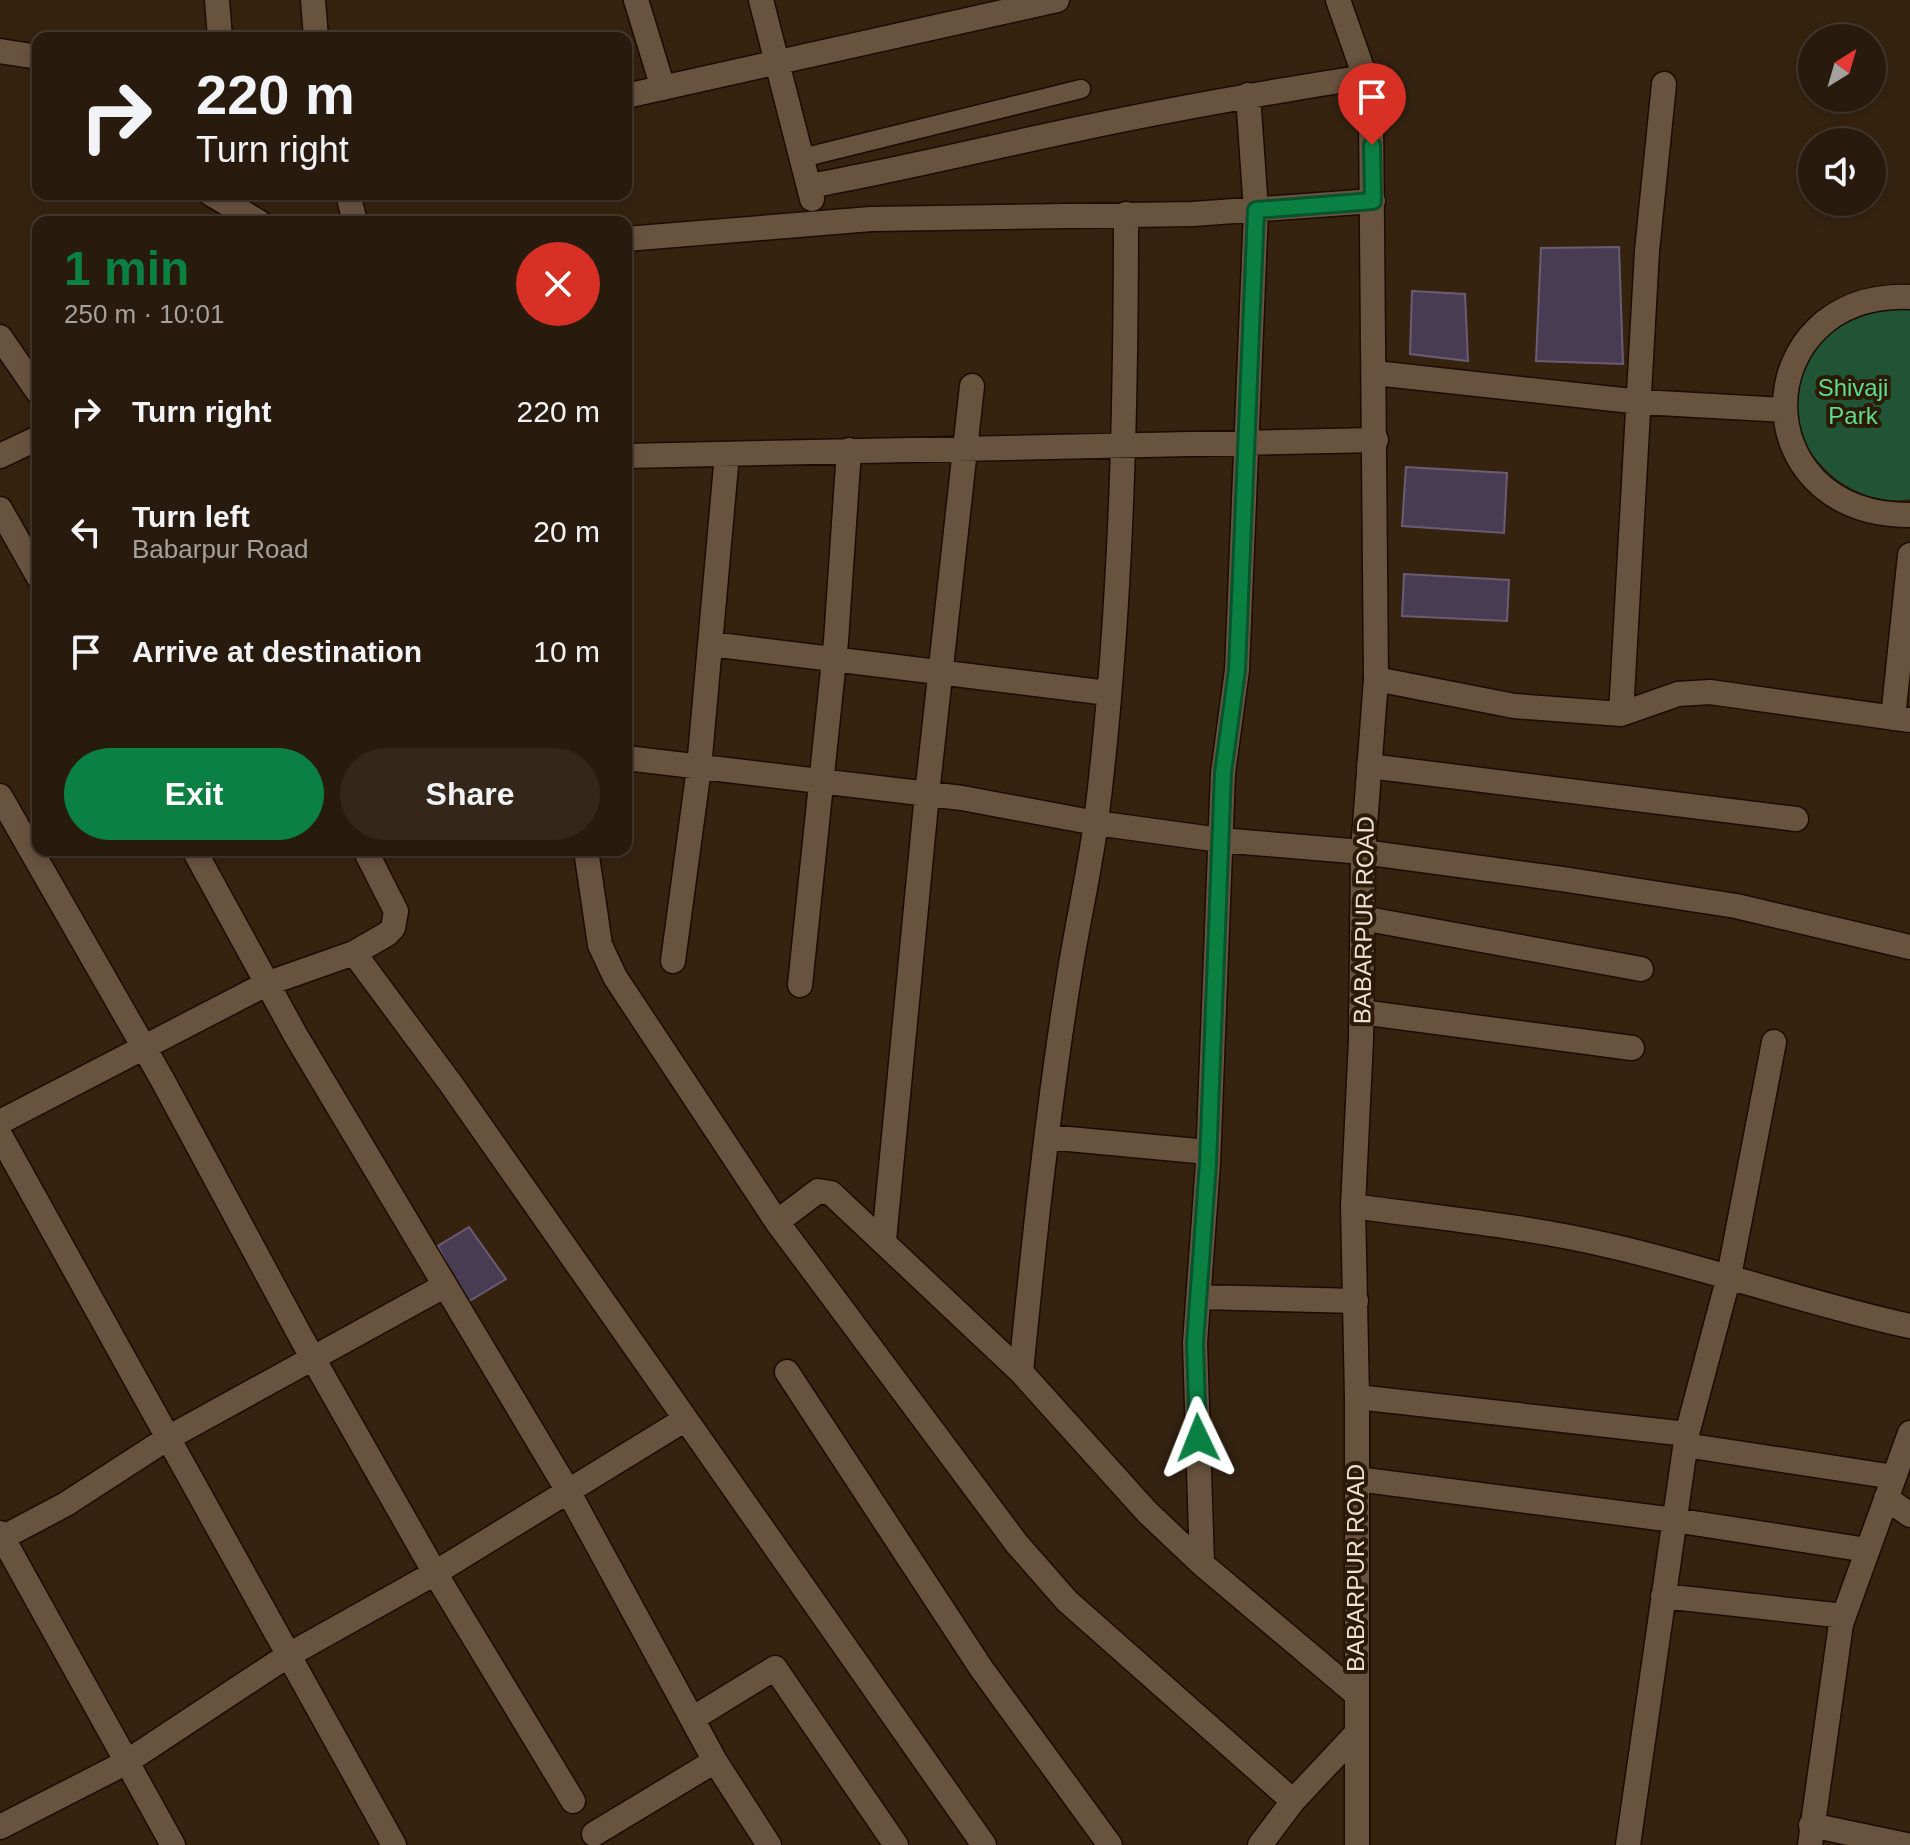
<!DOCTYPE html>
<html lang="en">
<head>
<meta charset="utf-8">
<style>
  body { margin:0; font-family:Helvetica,sans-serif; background:#34271a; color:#f1f3f6; height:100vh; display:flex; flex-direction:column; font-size:30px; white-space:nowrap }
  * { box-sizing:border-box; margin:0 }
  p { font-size:26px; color:#a5a19d }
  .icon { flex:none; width:44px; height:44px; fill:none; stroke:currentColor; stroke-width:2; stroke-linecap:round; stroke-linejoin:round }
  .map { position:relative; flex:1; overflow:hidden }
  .drawer { position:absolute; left:32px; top:216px; width:600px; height:640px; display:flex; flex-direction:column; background:#281a0c; border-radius:16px; box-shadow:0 4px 12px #0003,0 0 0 2px #44382d }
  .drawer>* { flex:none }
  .hud { position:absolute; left:32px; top:32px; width:600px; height:168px; border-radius:16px; box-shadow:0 4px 12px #0003,0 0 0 2px #44382d; background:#281a0c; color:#f1f3f6; overflow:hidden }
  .needle { width:52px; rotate:37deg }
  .fabs { position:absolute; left:1798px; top:24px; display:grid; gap:16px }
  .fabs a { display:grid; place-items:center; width:88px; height:88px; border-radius:50%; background:#281a0c; box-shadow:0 4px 12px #0003,0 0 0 2px #44382d; font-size:40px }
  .pin { position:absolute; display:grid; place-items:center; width:68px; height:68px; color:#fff; margin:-82px -34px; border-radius:50% 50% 50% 0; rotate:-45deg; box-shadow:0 0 8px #0007 }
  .pin .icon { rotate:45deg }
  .me { position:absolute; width:88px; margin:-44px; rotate:358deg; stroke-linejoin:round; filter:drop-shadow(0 0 6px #0008) }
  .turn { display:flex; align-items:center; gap:28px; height:168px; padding:0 32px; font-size:36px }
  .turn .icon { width:104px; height:104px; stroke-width:2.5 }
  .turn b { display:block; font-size:56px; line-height:68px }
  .round { display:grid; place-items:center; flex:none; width:84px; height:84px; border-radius:42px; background:#34271a }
  .overview { display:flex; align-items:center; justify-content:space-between; height:136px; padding:0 32px }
  h1 { font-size:48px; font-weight:600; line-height:60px; color:#0b8043 }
  .cta { display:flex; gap:16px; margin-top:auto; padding:16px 32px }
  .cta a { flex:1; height:92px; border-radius:48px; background:#0b8043; color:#fff; font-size:32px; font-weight:600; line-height:92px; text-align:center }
  .cta a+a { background:#34271a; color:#f1f3f6 }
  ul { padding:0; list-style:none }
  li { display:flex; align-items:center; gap:24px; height:120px; padding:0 32px }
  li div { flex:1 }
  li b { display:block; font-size:30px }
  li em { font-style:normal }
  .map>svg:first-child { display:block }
</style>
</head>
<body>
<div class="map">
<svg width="1910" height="1845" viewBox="0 0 1910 1845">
  <rect width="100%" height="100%" fill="#352310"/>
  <!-- green -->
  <path fill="#205435" d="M1910,304V499C1840,512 1767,427 1803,363C1808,355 1817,347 1823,340C1829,333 1836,320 1843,316C1856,309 1894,307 1910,304Z"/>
  <!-- building -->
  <path fill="#483c53" stroke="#695c74" stroke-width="2" d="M1619,247L1623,364L1536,361L1541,248Z
    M1412,291L1465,294L1468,361L1410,354Z
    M1406,467L1507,473L1504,533L1402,526Z
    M1404,574L1509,580L1507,621L1402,616Z
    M469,1227L506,1279L466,1303L438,1246Z"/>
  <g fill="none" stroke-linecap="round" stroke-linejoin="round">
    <!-- service casing -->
    <g stroke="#1c0c00" stroke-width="21">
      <path id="service" d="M802,158L1081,89"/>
    </g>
    <!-- minor casing -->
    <g stroke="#1c0c00" stroke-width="27">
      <path id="minor" d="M217,0L220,38
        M313,0L316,38
        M636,0L663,88
        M761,0L812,199
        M0,51L38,57
        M626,96L1057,0
        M809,186C893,171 975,151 1059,133C1160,111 1262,93 1365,77
        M211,194L259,222
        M348,194L355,222
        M626,239L871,219L1193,214L1373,201
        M1910,297C1747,291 1740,515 1910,515
        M0,337L38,392
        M1375,373L1641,402L1785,410
        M0,456L38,438
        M626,456L1376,440
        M0,509L38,576
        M711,644L1108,693
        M1376,679L1514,706L1621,714L1678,694L1710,692L1910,720
        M1621,714L1647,251L1664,84
        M1893,718L1910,555
        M626,758L962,798L1096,823L1220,840L1363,852L1562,879L1736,906L1910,947
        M1369,766L1796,819
        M0,796L162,1079L302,1339L435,1573L573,1801
        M194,850L296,1036L568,1491L715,1761L769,1845
        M586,850L600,945L615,977L777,1222L1017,1544L1067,1601L1293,1801
        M1362,918L1641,969
        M354,953L451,1084L984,1845
        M673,961L699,768L727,454
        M800,985L836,641L849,450
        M1361,1012L1632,1048
        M0,1122L266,984L354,953L387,934L393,928L396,911L365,850
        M0,1135L394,1845
        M1047,1137L1208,1152
        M1353,1206C1438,1218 1527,1226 1611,1246C1712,1269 1809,1304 1910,1326
        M777,1222L818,1191L831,1193L1021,1372L1147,1512L1202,1564L1355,1693
        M884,1240L927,794L972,386
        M1199,1297L1356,1301
        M787,1372L981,1668L1110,1845
        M1021,1372C1034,1240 1048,1108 1069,977C1077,925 1089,874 1096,822C1121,620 1126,418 1126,214
        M1357,1397L1687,1434L1628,1845
        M1687,1434L1729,1276L1774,1042
        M1685,1445L1894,1477
        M1357,1479L1674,1520L1867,1550
        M1886,1498L1910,1515
        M0,1533L173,1845
        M0,1539L66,1504L168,1438L444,1286
        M1202,1564L1195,1343L1208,1163L1223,773L1237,670L1256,210L1248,95
        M1663,1596L1844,1616
        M692,1719L775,1668L896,1845
        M1811,1825L1906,1845
        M0,1827L125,1763L287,1656L435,1573L684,1420
        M594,1834L715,1761
        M1260,1845L1293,1801L1355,1735
        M1810,1845L1841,1624L1910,1433"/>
    </g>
    <!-- tertiary casing -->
    <g stroke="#1c0c00" stroke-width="27">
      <path id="tertiary" d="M1338,0L1365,77L1371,117L1376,679L1363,852L1361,1040L1353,1206L1357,1397V1845"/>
    </g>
    <!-- service -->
    <use href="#service" stroke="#68533f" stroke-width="18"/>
    <!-- minor -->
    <use href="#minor" stroke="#68533f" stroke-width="24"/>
    <!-- tertiary -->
    <use href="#tertiary" stroke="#68533f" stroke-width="24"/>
  </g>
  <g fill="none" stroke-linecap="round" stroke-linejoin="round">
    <!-- route casing -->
    <g stroke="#07532c" stroke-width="20">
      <path id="route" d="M1198,1438L1195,1343L1208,1163L1223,773L1237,670L1256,210L1373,201L1372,145"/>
    </g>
    <!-- route -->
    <use href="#route" stroke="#0b8043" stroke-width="14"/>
  </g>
  <g text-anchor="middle" stroke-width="8" stroke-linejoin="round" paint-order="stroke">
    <!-- park labels -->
    <g font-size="24" fill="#5edc92" stroke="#2b1a06">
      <text x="1853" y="396">Shivaji<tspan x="1853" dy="28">Park</tspan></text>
    </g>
    <!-- street labels -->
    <g font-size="24" fill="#ede1d5" stroke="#2b1a06">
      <text transform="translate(1364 920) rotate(-89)" y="8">BABARPUR ROAD</text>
      <text transform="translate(1356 1568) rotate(-90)" y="8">BABARPUR ROAD</text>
    </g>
  </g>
</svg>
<div class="fabs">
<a><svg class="needle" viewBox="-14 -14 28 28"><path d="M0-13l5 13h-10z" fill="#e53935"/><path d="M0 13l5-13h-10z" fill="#a5a19d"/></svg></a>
<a><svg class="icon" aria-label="sound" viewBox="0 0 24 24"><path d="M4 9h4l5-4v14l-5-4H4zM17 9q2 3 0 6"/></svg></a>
</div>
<div class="pin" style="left:1372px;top:145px;background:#d93025"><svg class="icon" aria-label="arrive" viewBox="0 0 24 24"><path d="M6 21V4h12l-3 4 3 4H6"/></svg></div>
<svg class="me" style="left:1198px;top:1438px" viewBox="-20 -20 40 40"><path d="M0-17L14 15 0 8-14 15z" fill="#0b8043" stroke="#fff" stroke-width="4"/></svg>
<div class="hud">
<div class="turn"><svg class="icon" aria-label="right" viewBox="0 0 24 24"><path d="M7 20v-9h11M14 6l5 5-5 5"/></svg><div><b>220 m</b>Turn right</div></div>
</div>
<section class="drawer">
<div class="overview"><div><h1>1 min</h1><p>250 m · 10:01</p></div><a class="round" style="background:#d93025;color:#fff"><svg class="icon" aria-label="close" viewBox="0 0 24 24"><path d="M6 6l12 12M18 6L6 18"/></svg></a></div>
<ul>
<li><svg class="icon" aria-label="right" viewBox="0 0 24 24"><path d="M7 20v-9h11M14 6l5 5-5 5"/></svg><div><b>Turn right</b></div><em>220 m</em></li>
<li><svg class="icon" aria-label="left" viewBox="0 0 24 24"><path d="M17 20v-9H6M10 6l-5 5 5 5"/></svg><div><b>Turn left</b><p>Babarpur Road</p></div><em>20 m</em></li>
<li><svg class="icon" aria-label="arrive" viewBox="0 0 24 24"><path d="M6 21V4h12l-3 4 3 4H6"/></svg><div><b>Arrive at destination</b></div><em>10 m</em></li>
</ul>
<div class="cta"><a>Exit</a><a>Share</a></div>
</section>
</div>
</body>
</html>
